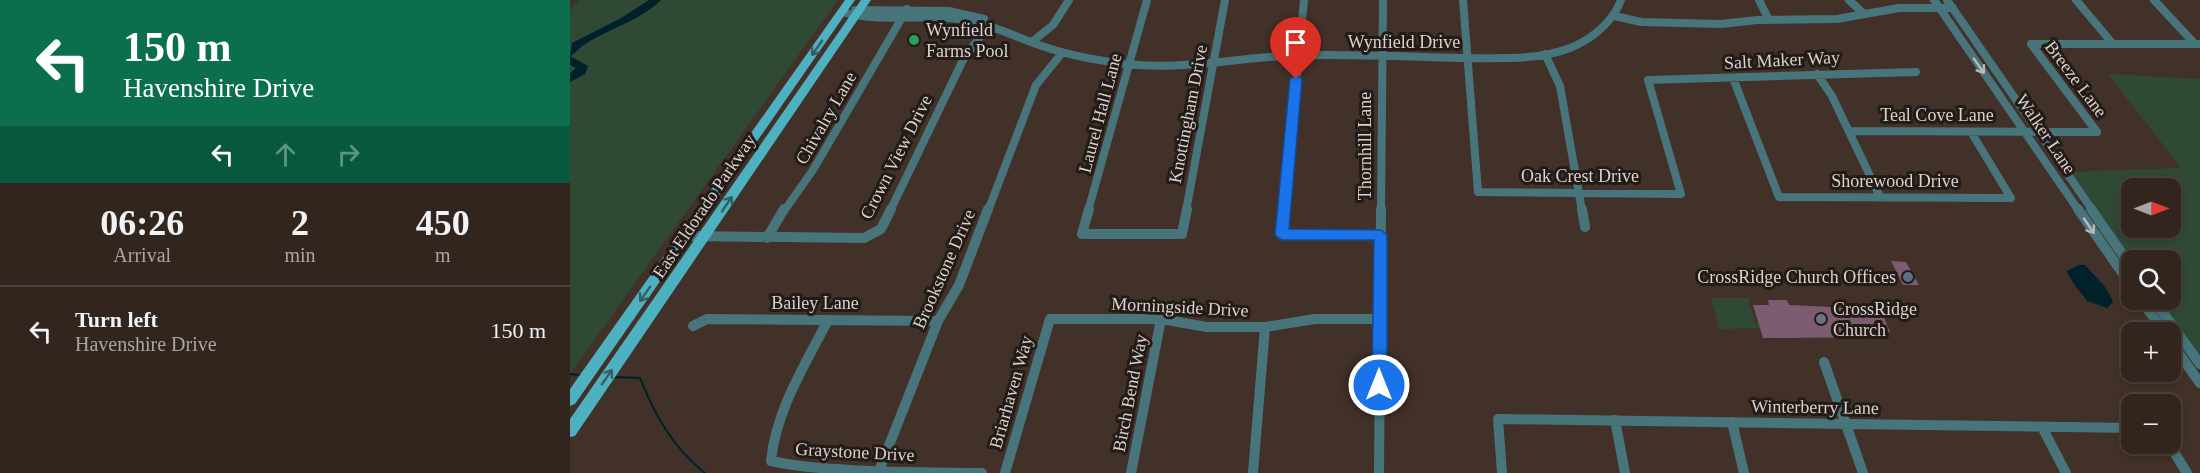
<!DOCTYPE html>
<html lang="en">
<head>
<meta charset="utf-8">
<style>
  body { margin:0; font-family:"Times New Roman",serif; background:#3d312b; color:#f1f3f6; height:100vh; display:flex; flex-direction:column; font-size:22px; white-space:nowrap }
  * { box-sizing:border-box; margin:0 }
  p { font-size:20px; color:#a8a5a4 }
  .icon { flex:none; width:33px; height:33px; fill:none; stroke:currentColor; stroke-width:2; stroke-linecap:round; stroke-linejoin:round }
  .map { position:relative; flex:1; overflow:hidden }
  .side { display:flex; flex-direction:column; background:#32251e; width:570px }
  .side>* { flex:none }
  .banner { background:#0b6e4f; color:#fff; overflow:hidden }
  .needle { width:39px; rotate:90deg }
  .controls { position:absolute; left:1551px; top:178px; display:grid; gap:12px }
  .controls a { display:grid; place-items:center; width:60px; height:60px; border-radius:12px; background:#32251e; box-shadow:0 3px 9px #0003,0 0 0 2px #4d423c; font-size:30px }
  .pin { position:absolute; display:grid; place-items:center; width:51px; height:51px; color:#fff; margin:-62px -26px; border-radius:50% 50% 50% 0; rotate:-45deg; box-shadow:0 0 6px #0007 }
  .pin .icon { rotate:45deg }
  .me { position:absolute; width:66px; margin:-33px; rotate:0deg; stroke-linejoin:round; filter:drop-shadow(0 0 4px #0008) }
  .turn { display:flex; align-items:center; gap:21px; height:126px; padding:0 24px; font-size:27px }
  .turn .icon { width:78px; height:78px; stroke-width:2.5 }
  .turn b { display:block; font-size:42px; line-height:51px }
  .lanes { display:flex; align-items:center; height:57px; padding:0 24px; background:#0003; justify-content:center; gap:30px; direction:ltr }
  .lanes .off { opacity:.35 }
  .eta { display:flex; justify-content:space-evenly; align-items:center; height:102px; text-align:center }
  .eta b { font-size:36px; font-weight:800; line-height:42px }
  ul { padding:0; list-style:none }
  li { display:flex; align-items:center; gap:18px; height:90px; padding:0 24px; border-top:2px solid #4d423c }
  li div { flex:1 }
  li b { display:block; font-size:22px }
  li em { font-style:normal }
  main { display:flex; flex:1; min-height:0 }
  .map>svg:first-child { display:block }
</style>
</head>
<body>
<main>
<section class="side">
<div class="banner">
<div class="turn"><svg class="icon" aria-label="left" viewBox="0 0 24 24"><path d="M17 20v-9H6M10 6l-5 5 5 5"/></svg><div><b>150 m</b>Havenshire Drive</div></div>
<div class="lanes"><svg class="icon" aria-label="left" viewBox="0 0 24 24"><path d="M17 20v-9H6M10 6l-5 5 5 5"/></svg><svg class="icon off" aria-label="ahead" viewBox="0 0 24 24"><path d="M12 20V5M6 11l6-6 6 6"/></svg><svg class="icon off" aria-label="right" viewBox="0 0 24 24"><path d="M7 20v-9h11M14 6l5 5-5 5"/></svg></div>
</div>
<div class="eta">
<div><b>06:26</b><p>Arrival</p></div>
<div><b>2</b><p>min</p></div>
<div><b>450</b><p>m</p></div>
</div>
<ul>
<li><svg class="icon" aria-label="left" viewBox="0 0 24 24"><path d="M17 20v-9H6M10 6l-5 5 5 5"/></svg><div><b>Turn left</b><p>Havenshire Drive</p></div><em>150 m</em></li>
</ul>
</section>
<div class="map">
<svg width="1630" height="473" viewBox="0 0 1630 473">
  <rect width="100%" height="100%" fill="#423128"/>
  <!-- green -->
  <path fill="#2f4935" fill-rule="evenodd" d="M10,0H268L0,374V10Z
    M1538,74L1630,79V364L1585,300H1600V261H1562L1495,172L1611,168ZM1562,189H1600V228H1562Z
    M1141,298H1178L1185,323H1189L1190,328L1149,329Z"/>
  <!-- water -->
  <path fill="#00212a" d="M1509,265H1515C1525,277 1537,285 1543,302L1537,308L1517,301C1511,292 1500,281 1497,271Z"/>
  <g fill="none" stroke-linecap="round" stroke-linejoin="round">
    <!-- stream -->
    <path stroke="#00212a" stroke-width="2" d="M0,374L10,375
      M43,377L70,378C85,415 103,448 135,473"/>
    <!-- river -->
    <path fill="#00212a" fill-rule="evenodd" d="M79,0H91C69,22 36,29 11,47C7,50 5,54 0,56L2,43L51,18Z
      M0,56L18,66L15,74L0,82V73L6,68L0,65Z"/>
  </g>
  <!-- building -->
  <path fill="#7d5c71" d="M1321,261L1336,262L1349,285H1333Z
    M1198,300H1217L1219,305L1304,309L1306,314L1313,315L1320,332L1314,331L1316,337L1193,338L1183,305H1199Z"/>
  <g fill="none" stroke-linecap="round" stroke-linejoin="round">
    <!-- minor-far1 -->
    <path stroke="#48747c" stroke-width="8" d="M893,0L908,192L1111,194L1078,80L1346,72
      M1189,0L1199,20
      M1279,0L1293,13
      M1364,0L1509,211
      M1377,0L1523,211
      M1506,0L1543,44
      M1584,0L1625,44
      M285,10L379,11L414,19
      M272,12C308,23 351,14 389,19C422,24 445,37 475,47C501,56 528,60 555,64C607,70 662,59 714,56C773,53 833,57 891,58C926,58 967,61 1000,48C1022,39 1043,22 1051,0
      M1045,16L1071,22L1151,24L1187,20L1267,19L1329,8H1383
      M463,41L483,25L499,0
      M1461,44H1630
      M1461,44L1527,132
      M975,54L990,86L1012,211
      M1247,74L1262,96L1310,197
      M1163,78L1209,197L1441,198
      M1279,131L1527,132
      M1401,132L1441,198
      M214,211L243,170L337,9
      M320,211L394,58L420,24
      M418,211L466,85L492,53
      M518,211L577,0
      M616,211L655,0
      M714,211L734,0
      M811,211L813,0"/>
    <!-- minor -->
    <path stroke="#48747c" stroke-width="10" d="M519,209L512,234H612L617,209
      M714,209L712,235H811
      M1012,209L1015,227
      M1508,209L1562,287
      M1521,209L1562,268
      M116,236L294,238L311,229L321,209
      M197,238L214,209
      M1571,300L1595,333
      M1584,300L1630,364
      M258,320C235,365 206,410 201,461C255,473 353,472 412,473
      M123,326L137,319L368,321
      M1600,341L1630,383
      M1254,362L1293,473
      M1045,420L1055,473
      M1162,422L1174,473
      M1472,427L1496,473
      M1599,444L1617,473
      M309,471L368,321L389,285L418,209
      M435,473L480,319H591L637,327H695L745,319H810
      M561,473L591,319
      M683,473L695,327
      M809,473L811,209
      M932,473L928,419L1562,428"/>
    <!-- major -->
    <path fill="#4db1c1" fill-rule="evenodd" d="M275,0H285L5,404L0,406V389Z
      M291,0H301L5,436L0,437V419Z"/>
  </g>
  <!-- one-way arrows -->
  <defs><path id="oneway-shaft" d="M-6 0H5M1.5-3L5.5 0L1.5 3" fill="none" stroke-width="1.6" stroke-linecap="round" stroke-linejoin="round" transform="scale(1.5)"/></defs>
  <g stroke="#355e63">
    <use href="#oneway-shaft" transform="translate(247 48) rotate(125)"/>
    <use href="#oneway-shaft" transform="translate(157 204) rotate(-56)"/>
    <use href="#oneway-shaft" transform="translate(75 294) rotate(125)"/>
    <use href="#oneway-shaft" transform="translate(37 377) rotate(-55)"/>
  </g>
  <g stroke="#b7bab7">
    <use href="#oneway-shaft" transform="translate(1409 66) rotate(55)"/>
    <use href="#oneway-shaft" transform="translate(1519 226) rotate(56)"/>
  </g>
  <!-- route -->
  <path fill="#1a73e8" stroke="#114b97" stroke-width="1.5" d="M726,75L732,79L719,229L811,230L817,235V385L815,390H804L802,385L804,240H712L705,235L720,79Z"/>
  <!-- markers -->
  <circle fill="#2e9e5b" stroke="#221b17" stroke-width="2" cx="344" cy="40" r="6"/>
  <circle fill="#5c6f8a" stroke="#221b17" stroke-width="2" cx="1338" cy="277" r="6"/>
  <circle fill="#6b7280" stroke="#221b17" stroke-width="2" cx="1251" cy="319" r="6"/>
  <g text-anchor="middle" stroke-width="6" stroke-linejoin="round" paint-order="stroke">
    <!-- poi labels -->
    <g font-size="18" fill="#dcd1cb" stroke="#221b17" text-anchor="start">
      <text x="356" y="36">Wynfield<tspan x="356" dy="21">Farms Pool</tspan></text>
      <text x="1326" y="283" text-anchor="end">CrossRidge Church Offices</text>
      <text x="1263" y="315">CrossRidge<tspan x="1263" dy="21">Church</tspan></text>
    </g>
    <!-- street labels -->
    <g font-size="18" fill="#dcd1cb" stroke="#221b17">
      <text x="834" y="48">Wynfield Drive</text>
      <text transform="translate(1212 60) rotate(-3)" y="6">Salt Maker Way</text>
      <text transform="translate(1506 79) rotate(53)" y="6">Breeze Lane</text>
      <text transform="translate(530 113) rotate(-75)" y="6">Laurel Hall Lane</text>
      <text transform="translate(618 114) rotate(-79)" y="6">Knottingham Drive</text>
      <text x="1367" y="121">Teal Cove Lane</text>
      <text transform="translate(256 118) rotate(-60)" y="6">Chivalry Lane</text>
      <text transform="translate(1476 134) rotate(56)" y="6">Walker Lane</text>
      <text transform="translate(795 146) rotate(-90)" y="6">Thornhill Lane</text>
      <text transform="translate(326 157) rotate(-63)" y="6">Crown View Drive</text>
      <text x="1010" y="182">Oak Crest Drive</text>
      <text x="1325" y="187">Shorewood Drive</text>
      <text transform="translate(134 206) rotate(-56)" y="6">East Eldorado Parkway</text>
      <text transform="translate(374 269) rotate(-66)" y="6">Brookstone Drive</text>
      <text x="245" y="309">Bailey Lane</text>
      <text transform="translate(610 307) rotate(3)" y="6">Morningside Drive</text>
      <text transform="translate(441 392) rotate(-74)" y="6">Briarhaven Way</text>
      <text transform="translate(560 393) rotate(-79)" y="6">Birch Bend Way</text>
      <text transform="translate(1245 407) rotate(1)" y="6">Winterberry Lane</text>
      <text transform="translate(285 452) rotate(3)" y="6">Graystone Drive</text>
    </g>
  </g>
</svg>
<div class="controls">
<a><svg class="needle" viewBox="-14 -14 28 28"><path d="M0-13l5 13h-10z" fill="#e53935"/><path d="M0 13l5-13h-10z" fill="#a8a5a4"/></svg></a>
<a><svg class="icon" aria-label="search" viewBox="0 0 24 24"><circle cx="10" cy="10" r="6"/><path d="M15 15l6 6"/></svg></a>
<a>+</a>
<a>−</a>
</div>
<div class="pin" style="left:726px;top:79px;background:#d93025"><svg class="icon" aria-label="arrive" viewBox="0 0 24 24"><path d="M6 21V4h12l-3 4 3 4H6"/></svg></div>
<svg class="me" style="left:809px;top:385px" viewBox="-20 -20 40 40"><circle r="17" fill="#1a73e8" stroke="#fff" stroke-width="3"/><path d="M0-11L8 9 0 5-8 9z" fill="#fff"/></svg>
</div>
</main>
</body>
</html>
